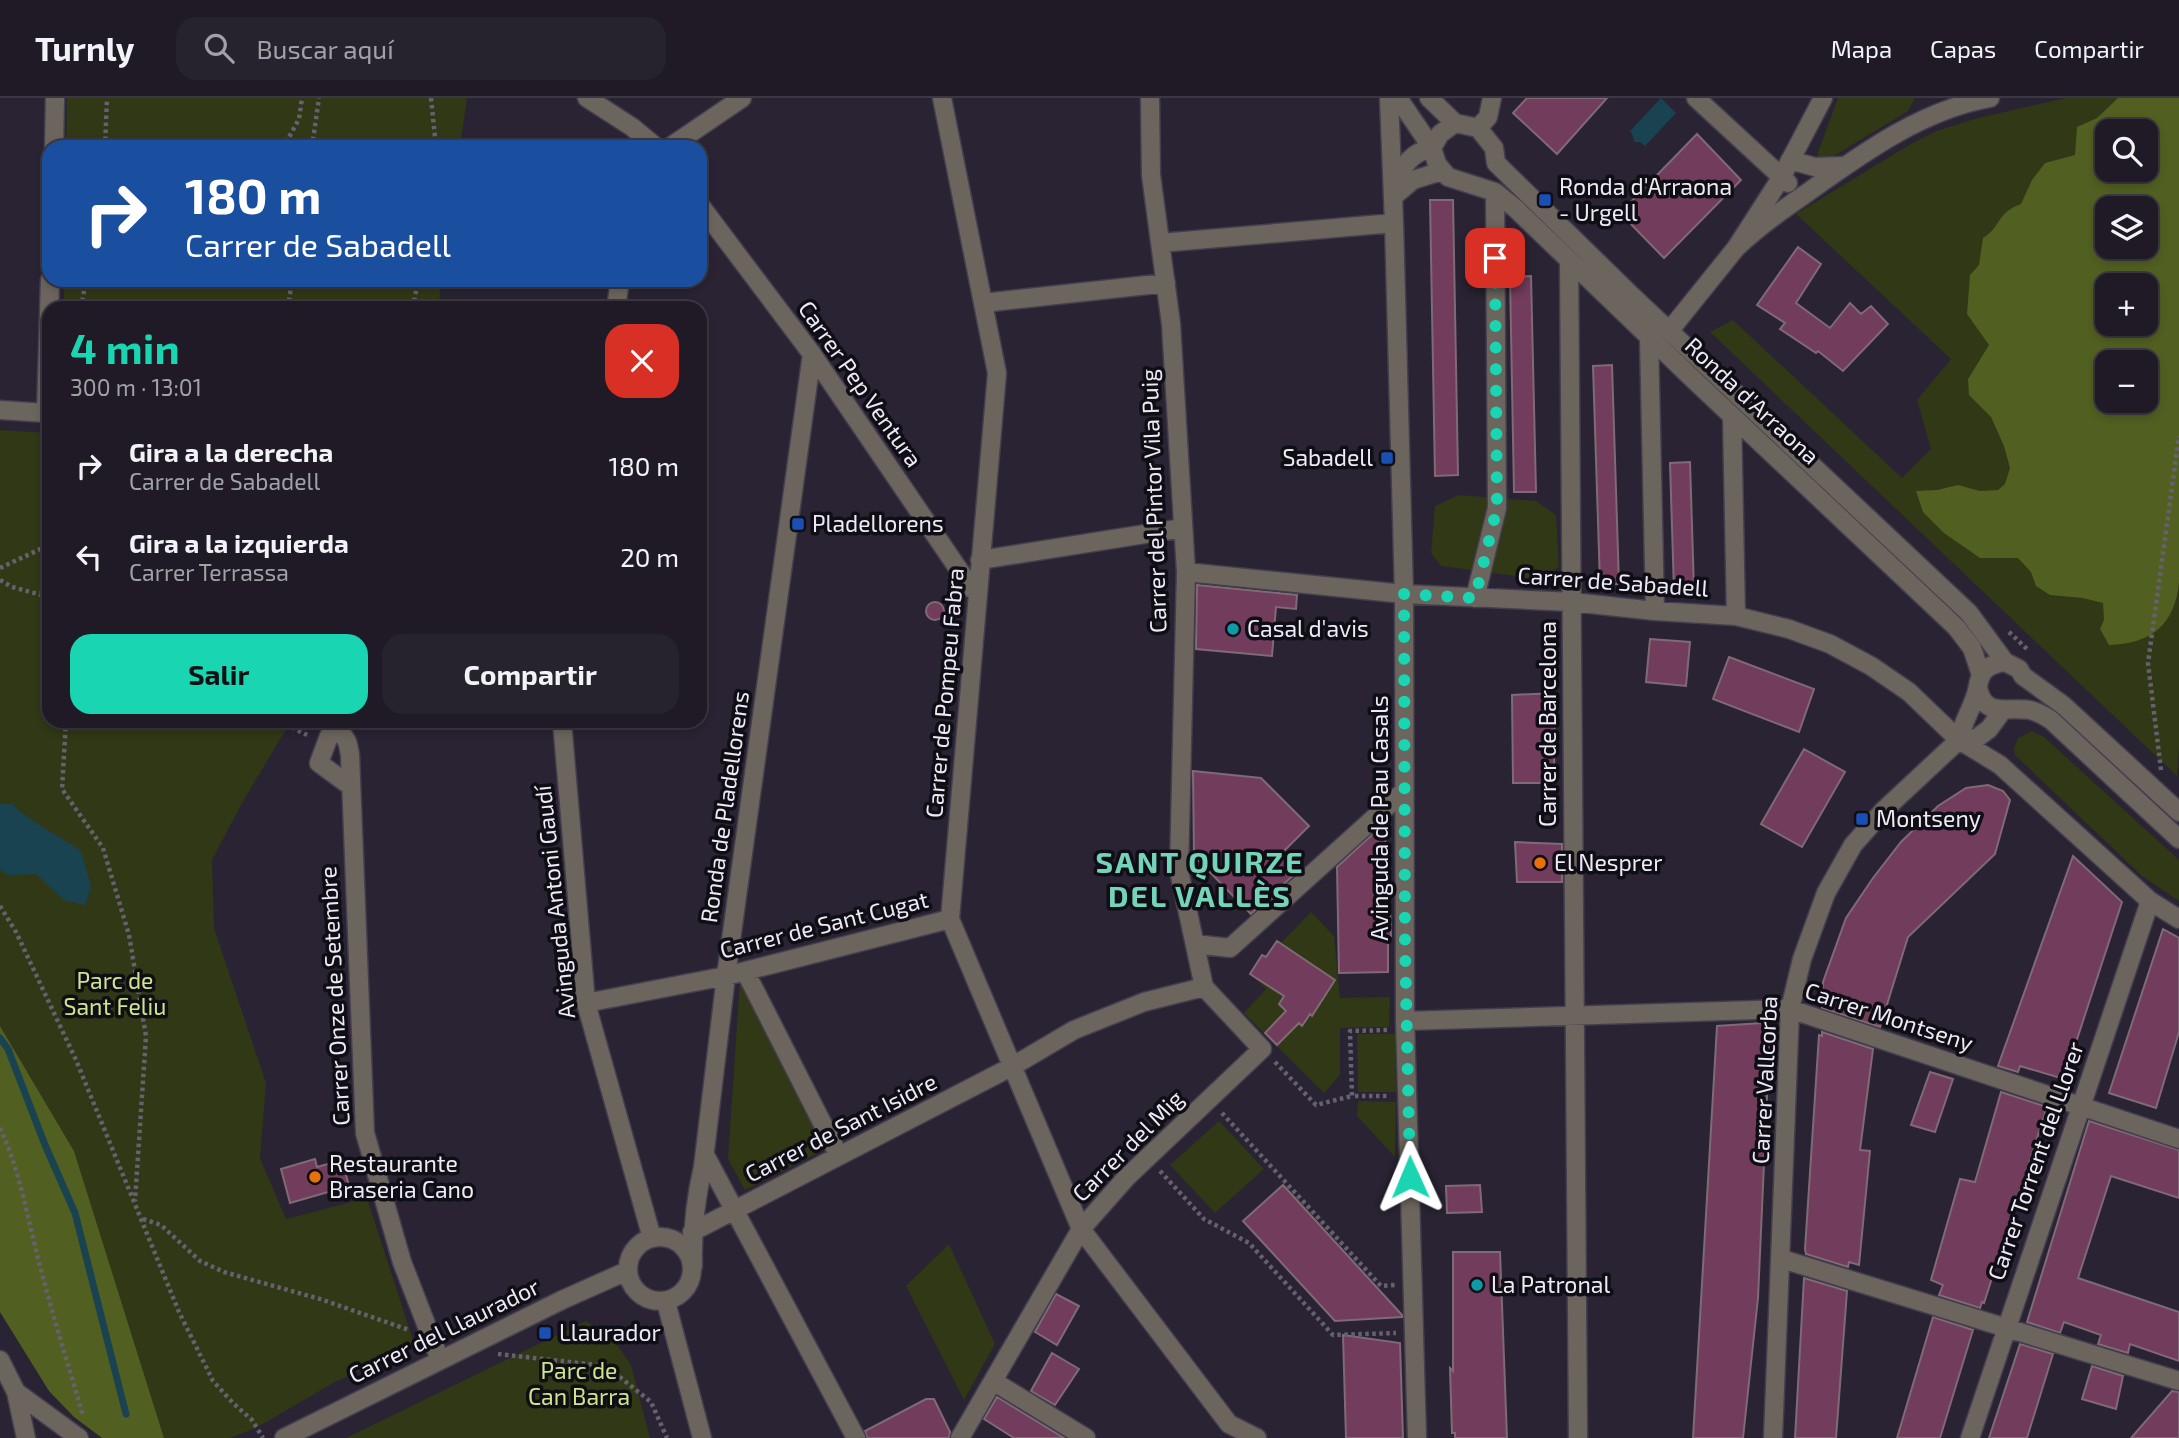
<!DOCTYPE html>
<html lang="es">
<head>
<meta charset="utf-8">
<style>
  body { margin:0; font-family:"Exo 2",sans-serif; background:#27232e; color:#f1f3f6; height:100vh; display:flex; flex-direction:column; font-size:26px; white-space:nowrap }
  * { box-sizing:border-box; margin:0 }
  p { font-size:23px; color:#a1a1a7 }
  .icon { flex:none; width:38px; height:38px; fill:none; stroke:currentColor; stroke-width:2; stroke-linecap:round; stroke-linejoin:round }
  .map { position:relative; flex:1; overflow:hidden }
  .sheet { position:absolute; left:42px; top:203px; width:665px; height:427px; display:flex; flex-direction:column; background:#1f1a26; border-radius:21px; box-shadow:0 4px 10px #0003,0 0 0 2px #3c3843 }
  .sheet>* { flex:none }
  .top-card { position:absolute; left:42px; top:42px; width:665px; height:147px; border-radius:21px; box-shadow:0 4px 10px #0003,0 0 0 2px #3c3843; background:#1a4fa0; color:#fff; overflow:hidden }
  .controls { position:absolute; left:2095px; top:21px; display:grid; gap:14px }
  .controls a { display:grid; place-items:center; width:63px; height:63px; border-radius:14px; background:#1f1a26; box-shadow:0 4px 10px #0003,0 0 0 2px #3c3843; font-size:35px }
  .pin { position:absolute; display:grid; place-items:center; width:60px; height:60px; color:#fff; margin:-30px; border-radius:14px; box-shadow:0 4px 10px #0006 }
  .me { position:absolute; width:77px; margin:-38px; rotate:359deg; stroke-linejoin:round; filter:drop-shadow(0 0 5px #0008) }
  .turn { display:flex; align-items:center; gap:24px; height:147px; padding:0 28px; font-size:32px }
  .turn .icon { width:91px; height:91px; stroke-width:2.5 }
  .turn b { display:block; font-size:49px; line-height:60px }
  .round { display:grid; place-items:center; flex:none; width:74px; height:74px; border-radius:21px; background:#27232e }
  .overview { display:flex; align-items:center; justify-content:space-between; height:119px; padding:0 28px }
  h1 { font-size:42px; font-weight:700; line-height:52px; color:#1ad5b2 }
  .button { display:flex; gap:14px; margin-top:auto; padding:14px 28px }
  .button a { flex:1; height:80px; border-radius:21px; background:#1ad5b2; color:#111; font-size:28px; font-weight:700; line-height:80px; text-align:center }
  .button a+a { background:#27232e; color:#f1f3f6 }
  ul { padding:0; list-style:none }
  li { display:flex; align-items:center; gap:21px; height:91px; padding:0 28px }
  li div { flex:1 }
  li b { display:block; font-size:26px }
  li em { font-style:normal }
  header { display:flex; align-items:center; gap:42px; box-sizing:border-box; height:98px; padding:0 35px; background:#1f1a26; border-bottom:2px solid #3c3843 }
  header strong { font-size:33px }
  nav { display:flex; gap:38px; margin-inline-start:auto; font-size:24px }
  .search { width:490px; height:63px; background:#27232e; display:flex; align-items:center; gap:18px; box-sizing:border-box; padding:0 24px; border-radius:21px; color:#a1a1a7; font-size:26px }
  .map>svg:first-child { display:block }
</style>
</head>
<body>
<header>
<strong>Turnly</strong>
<div class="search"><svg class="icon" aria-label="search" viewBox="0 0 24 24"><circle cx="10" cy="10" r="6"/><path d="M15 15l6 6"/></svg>Buscar aquí</div>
<nav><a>Mapa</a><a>Capas</a><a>Compartir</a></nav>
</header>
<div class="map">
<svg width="2179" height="1340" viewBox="0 0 2179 1340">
  <rect width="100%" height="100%" fill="#292333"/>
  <!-- green -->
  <path fill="#303815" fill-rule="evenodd" d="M67,0H467L460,49H66Z
    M1838,0H1915L1908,13L1824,64L1818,60V54Z
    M2066,0H2179V651L2177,678L1710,234L1733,222L1902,380L1931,351L1917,302L1951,261L1796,116L1909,47L1936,33L1978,20ZM2107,33H2146V72H2107ZM2107,110H2146V149H2107ZM2107,187H2146V226H2107ZM2107,264H2146V303H2107Z
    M64,182H442L438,210H64Z
    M0,332L49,335V623H291L241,707L212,762L214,830L266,985L260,1060L286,1121L367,1100L415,1248L335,1284L256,1330L230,1340H164L74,1053L0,928Z
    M1459,397L1536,403L1556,417L1559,468L1544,482L1441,468L1431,455L1435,408Z
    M2032,633L2044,639L2179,762V803L2142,778L2015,657L2014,650L2018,640Z
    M1311,814L1334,838L1340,900L1390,899L1389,929L1340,930V977L1324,995L1244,915L1266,891L1250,876L1284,898L1279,906L1302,927L1310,916L1312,917L1331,888L1280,846Z
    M740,882L750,894L826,1051L745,1092L728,1061Z
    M1357,936H1395L1396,994H1358Z
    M1358,1003L1396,1004L1395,1059L1357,1018Z
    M1219,1023L1264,1071L1215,1115L1170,1067Z
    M949,1146L995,1246L964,1302L906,1188Z
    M586,1223L610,1237L631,1267L650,1340H346Z"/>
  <!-- forest -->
  <path fill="#515f21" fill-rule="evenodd" d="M2118,0H2179V484C2175,527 2151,546 2109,547L2100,531L2104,522L2103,505L2083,500L2050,497L2036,488L2031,474L2018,460H1980L1944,435L1923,414L1916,393L1937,392L1958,387L1980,393L1998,392L2005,386L2010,370L2004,348L1991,319L1969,297L1968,281L1989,247L1967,216L1970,177L1979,167L1983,140C2002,128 1996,115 2021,106L2032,82L2045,65L2075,57L2077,29L2097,20ZM2107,33H2146V72H2107ZM2107,110H2146V149H2107ZM2107,187H2146V226H2107ZM2107,264H2146V303H2107Z
    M0,928L74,1053L164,1340H102L74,1319L49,1293L0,1214Z"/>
  <!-- water -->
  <path fill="#194351" d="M1661,0L1676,15L1645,48L1640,44H1634L1633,38L1630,33Z
    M0,706H12C32,726 59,737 81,753L91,788L85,807L64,802L36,776L8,777L0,771Z"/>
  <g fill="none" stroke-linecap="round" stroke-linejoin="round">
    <!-- stream -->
    <path stroke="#194351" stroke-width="7" d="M0,940L8,951L45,1047L75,1115L126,1316"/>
  </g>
  <!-- building -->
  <path fill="#723c5c" stroke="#7f6a75" stroke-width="2" d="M1527,0H1607L1557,56L1513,15Z
    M1697,36L1741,82L1664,160L1620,115Z
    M1430,102H1453L1458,377L1435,378Z
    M1798,149L1821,166L1796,205L1830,230L1850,205L1861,216L1871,208L1888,226L1843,273L1818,253L1816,255L1780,231L1785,225L1757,207Z
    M1531,178L1536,394H1514L1510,179Z
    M1612,267L1619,486H1600L1593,268Z
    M1690,364L1694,492L1674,493L1670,365Z
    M1197,487L1297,497L1296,511L1276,509L1272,558L1196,551Z
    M926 513a9 9 0 1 1 18 0a9 9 0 1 1-18 0Z
    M1650,541L1690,544L1686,588L1646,584Z
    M1729,559L1814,591L1799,634L1713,601Z
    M1555,595L1554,685H1513L1512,597Z
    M1804,651L1845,674L1802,749L1761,726Z
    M1193,673L1261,680L1309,728L1281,756L1298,773L1251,816L1194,758Z
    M1988,687L2003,693L2010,702L1995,756L1908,839L1880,929L1822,910L1823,884L1846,820L1873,780L1901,744L1938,708L1966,690Z
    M1377,732H1385L1387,809H1390L1391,838L1388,839V874L1339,875L1337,769Z
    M1515,744L1562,746V784H1517Z
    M2073,758L2122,804L2064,981L2020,968L2018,974L1998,968Z
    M2163,831L2179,840V934L2156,1010L2109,995Z
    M1277,843L1335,882L1312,918L1310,916L1302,928L1299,925L1277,947L1265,935L1286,913L1279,906L1284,898L1250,876L1262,857L1266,859Z
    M1762,925L1770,931L1758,1200L1743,1340H1693L1717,928Z
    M1822,934L1873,951L1860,1052L1870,1053L1859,1167L1849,1164L1848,1169L1806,1156L1805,1151L1819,937L1822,938Z
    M1930,974L1953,981L1935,1034L1911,1027Z
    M2001,994L2047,1009L1984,1205L1982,1204L1980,1210L1939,1197L1943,1187L1931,1182L1960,1081L1975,1084Z
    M2089,1023L2179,1052V1100L2111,1078L2078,1180L2179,1214V1263L2130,1246L2128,1255L2098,1246L2101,1237L2064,1224L2060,1235L2027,1224Z
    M315,1061L317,1069L342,1062L349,1088L290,1105L281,1071Z
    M1283,1087L1402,1217V1219L1335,1223L1243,1123Z
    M1480,1087L1482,1114L1447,1115L1446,1088Z
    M1453,1154H1500L1507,1340H1455V1335H1452L1450,1270L1453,1273Z
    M1804,1180L1847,1193L1836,1340H1795Z
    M1056,1196L1079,1208L1057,1247L1035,1234Z
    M1933,1219L1973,1232L1940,1340H1897Z
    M1343,1237L1400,1245L1403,1340H1346Z
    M2020,1246L2053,1256L2027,1340H1989Z
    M1052,1255L1079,1271L1055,1307L1031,1293Z
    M2092,1268L2123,1278L2116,1311L2082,1301Z
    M2172,1293L2179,1294V1340H2131Z
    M997,1299L1064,1340H1014L984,1321Z
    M926,1301H934L950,1334L949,1340H867L865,1333Z"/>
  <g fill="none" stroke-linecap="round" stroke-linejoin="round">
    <!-- minor casing -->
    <g stroke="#443f4e" stroke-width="21">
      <path id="minor" d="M587,0L632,29L656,49
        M942,0L997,275L950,821L1081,1131L1229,1326L1257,1340
        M1150,0L1151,77L1171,226L1186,474L1179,773L1204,889
        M1389,0L1394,125L1404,496L1405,923L1417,1340
        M1398,0L1432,50L1437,66L1448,79L1495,94L1515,110L1694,282L1956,529L1972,550L1981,577
        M1429,0L1455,25
        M1696,0L1788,85
        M1478,30L1488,19L1492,0
        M54,49L55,0
        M670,49L742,0
        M1432,50L1440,36L1455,25L1478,30L1494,50L1496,65L1632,198L1969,515L2005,564L2019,571L2023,578L2063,607L2179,714
        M1790,62L1815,69L1842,68
        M1396,88C1401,68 1412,54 1432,50
        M1393,99L1413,82L1442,73
        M700,107L812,256L972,491L978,493
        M1160,145L1394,125
        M1736,150C1758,129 1779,114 1804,97C1860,57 1921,12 1990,0
        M1569,163L1578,1340
        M983,205L1166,185
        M616,210L620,182
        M1670,232L1736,150L1781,80L1823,0
        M1649,240L1655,513
        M0,312L46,315L50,182
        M1732,319L1736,518
        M980,462L1183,430
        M1186,474L1404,496L1572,504L1655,513L1736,518L1789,531L1830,546L1871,568L1909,594L1959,642L2000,667L2150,803L2179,821
        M1475,500L1497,410L1495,94
        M1978,590C1985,621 2008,608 2030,612C2038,614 2045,618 2051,622L2179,741
        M562,623L586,905L652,1140
        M1959,642C1962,626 1970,614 1975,599C1979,590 1977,580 1985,572C1990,567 1997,565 2005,564
        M349,687L319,665L329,638L337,634C348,639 348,646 350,657L365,1035L402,1164L440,1262
        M1195,846L1230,850L1403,694
        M745,873L839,1058
        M586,905L726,878L950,821
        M1405,923L1790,911L2179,1041
        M705,1057L856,1340
        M692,1134L1013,968L1074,932L1144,904L1204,889
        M628 1171a32 32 0 1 1 64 0a32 32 0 1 1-64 0Z
        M1782,1161L2179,1283
        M693,1168C692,1134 695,1103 703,1069L726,878L812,256
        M666,1204L702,1340
        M0,1262L16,1294L26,1340
        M993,1283L1086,1340
        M16,1294L79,1340
        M284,1340L562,1202L627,1173
        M960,1340L1081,1131L1126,1080L1262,951L1204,889
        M1773,1340L1790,911L1802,861L1826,795L1853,747L1884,712L1959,642L1977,640L1989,631L2003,612
        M1970,1340L2150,803"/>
    </g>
    <!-- path -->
    <path stroke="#66616f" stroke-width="4.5" stroke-dasharray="3.5 3.5" stroke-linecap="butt" d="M431,0L436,49
      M105,49L107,0
      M174,49L205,44L270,49L288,41L299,21L302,0
      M312,49L319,0
      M81,210L86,182
      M288,210L292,182
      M413,210L418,182
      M0,470L49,447
      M0,482L12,489L49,499
      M40,495L49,492
      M2009,534L2028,552
      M66,623L62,691L103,750L129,837L146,938L135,1103
      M279,623L309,638
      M2161,672L2148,565L2179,338
      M0,808L16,834L76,962L179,1214L213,1283L233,1305L252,1322L263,1340
      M1387,932L1350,933L1352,998H1388
      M1275,964L1316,1007L1352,998
      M1222,1015L1381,1188L1395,1187
      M0,1030C22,1077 29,1130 43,1179C55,1226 70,1272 83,1318
      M1160,1073L1204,1121L1249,1145L1333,1237L1396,1235
      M143,1121L161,1127L200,1163L224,1174L320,1201L409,1232
      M498,1256L606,1268L651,1304L667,1340"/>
    <!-- minor -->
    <use href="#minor" stroke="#6c655e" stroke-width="18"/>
  </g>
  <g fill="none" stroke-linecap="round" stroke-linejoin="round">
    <!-- route -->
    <path stroke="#1ad5b2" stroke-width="12" stroke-dasharray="0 21.6" d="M1410,1079L1405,847L1404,496L1475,500L1497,410L1495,160"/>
  </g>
  <!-- markers -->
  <g fill="#1a4fb4" stroke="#100e15" stroke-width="2.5">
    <rect x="1538" y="95" width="14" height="14" rx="3.5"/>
    <rect x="1380" y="353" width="14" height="14" rx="3.5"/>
    <rect x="791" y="419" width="14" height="14" rx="3.5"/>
    <rect x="1855" y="714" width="14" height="14" rx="3.5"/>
    <rect x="538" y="1228" width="14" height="14" rx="3.5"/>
  </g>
  <g fill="#0f9aa8" stroke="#100e15" stroke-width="2.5">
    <circle cx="1233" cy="531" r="7"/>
    <circle cx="1477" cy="1187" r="7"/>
  </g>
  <g fill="#e8710a" stroke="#100e15" stroke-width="2.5">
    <circle cx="1540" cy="765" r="7"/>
    <circle cx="315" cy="1079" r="7"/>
  </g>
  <g text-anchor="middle" stroke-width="7" stroke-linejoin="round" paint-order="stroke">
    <!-- poi labels -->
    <g font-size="23" fill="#ede9f5" stroke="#100e15" text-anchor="start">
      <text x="1559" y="97">Ronda d'Arraona<tspan x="1559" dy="26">- Urgell</tspan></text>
      <text x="1373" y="368" text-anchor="end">Sabadell</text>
      <text x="812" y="434">Pladellorens</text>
      <text x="1247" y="539">Casal d'avis</text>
      <text x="1876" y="729">Montseny</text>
      <text x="1554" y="773">El Nesprer</text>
      <text x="329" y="1074">Restaurante<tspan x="329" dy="26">Braseria Cano</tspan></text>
      <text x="1491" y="1195">La Patronal</text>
      <text x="559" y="1243">Llaurador</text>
    </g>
    <!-- street labels -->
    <g font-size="23" fill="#ede9f5" stroke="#100e15">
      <text transform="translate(860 286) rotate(55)" y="8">Carrer Pep Ventura</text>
      <text transform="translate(1752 303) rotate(43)" y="8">Ronda d'Arraona</text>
      <text transform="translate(1154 403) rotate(-92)" y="8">Carrer del Pintor Vila Puig</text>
      <text transform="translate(1613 484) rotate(4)" y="8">Carrer de Sabadell</text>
      <text transform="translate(945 595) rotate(-85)" y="8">Carrer de Pompeu Fabra</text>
      <text transform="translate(1548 626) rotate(-90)" y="8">Carrer de Barcelona</text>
      <text transform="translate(725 709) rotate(-82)" y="8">Ronda de Pladellorens</text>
      <text transform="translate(1380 720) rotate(-90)" y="8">Avinguda de Pau Casals</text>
      <text transform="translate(555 804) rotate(-96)" y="8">Avinguda Antoni Gaudí</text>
      <text transform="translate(824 827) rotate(-14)" y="8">Carrer de Sant Cugat</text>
      <text transform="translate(335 898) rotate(-93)" y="8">Carrer Onze de Setembre</text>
      <text transform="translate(1889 919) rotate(18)" y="8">Carrer Montseny</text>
      <text transform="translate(1765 982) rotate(-87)" y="8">Carrer Vallcorba</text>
      <text transform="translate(841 1030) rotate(-27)" y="8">Carrer de Sant Isidre</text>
      <text transform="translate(1128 1048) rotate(-45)" y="8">Carrer del Mig</text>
      <text transform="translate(2036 1063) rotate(-71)" y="8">Carrer Torrent del Llorer</text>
      <text transform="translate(444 1233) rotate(-26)" y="8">Carrer del Llaurador</text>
    </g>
    <!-- park labels -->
    <g font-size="23" fill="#cee58b" stroke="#100e15">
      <text x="115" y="891">Parc de<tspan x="115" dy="26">Sant Feliu</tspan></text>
      <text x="579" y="1281">Parc de<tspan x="579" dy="26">Can Barra</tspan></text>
    </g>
    <!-- district labels -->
    <g font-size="30" font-weight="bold" letter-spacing="2" fill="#73d4bb" stroke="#100e15">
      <text x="1200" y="775">SANT QUIRZE<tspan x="1200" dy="34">DEL VALLÈS</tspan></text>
    </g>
  </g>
</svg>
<div class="controls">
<a><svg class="icon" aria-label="search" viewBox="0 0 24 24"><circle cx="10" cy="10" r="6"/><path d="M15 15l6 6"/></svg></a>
<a><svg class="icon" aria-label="layers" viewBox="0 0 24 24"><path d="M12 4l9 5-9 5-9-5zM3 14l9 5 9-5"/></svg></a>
<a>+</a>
<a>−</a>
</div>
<div class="pin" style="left:1495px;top:160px;background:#d93025"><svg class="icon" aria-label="arrive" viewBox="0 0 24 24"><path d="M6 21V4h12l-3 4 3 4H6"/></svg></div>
<svg class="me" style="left:1410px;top:1079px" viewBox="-20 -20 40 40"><path d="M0-17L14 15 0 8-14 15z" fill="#1ad5b2" stroke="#fff" stroke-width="4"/></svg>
<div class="top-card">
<div class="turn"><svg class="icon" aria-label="right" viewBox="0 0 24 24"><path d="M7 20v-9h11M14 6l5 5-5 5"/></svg><div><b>180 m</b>Carrer de Sabadell</div></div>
</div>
<section class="sheet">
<div class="overview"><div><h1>4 min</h1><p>300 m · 13:01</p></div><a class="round" style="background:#d93025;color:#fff"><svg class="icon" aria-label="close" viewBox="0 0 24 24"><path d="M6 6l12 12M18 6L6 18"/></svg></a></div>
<ul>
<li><svg class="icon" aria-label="right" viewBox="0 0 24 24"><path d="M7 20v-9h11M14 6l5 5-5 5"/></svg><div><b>Gira a la derecha</b><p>Carrer de Sabadell</p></div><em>180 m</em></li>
<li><svg class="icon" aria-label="left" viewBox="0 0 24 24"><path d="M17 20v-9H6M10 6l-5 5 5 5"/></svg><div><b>Gira a la izquierda</b><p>Carrer Terrassa</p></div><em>20 m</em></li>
</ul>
<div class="button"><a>Salir</a><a>Compartir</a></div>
</section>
</div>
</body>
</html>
